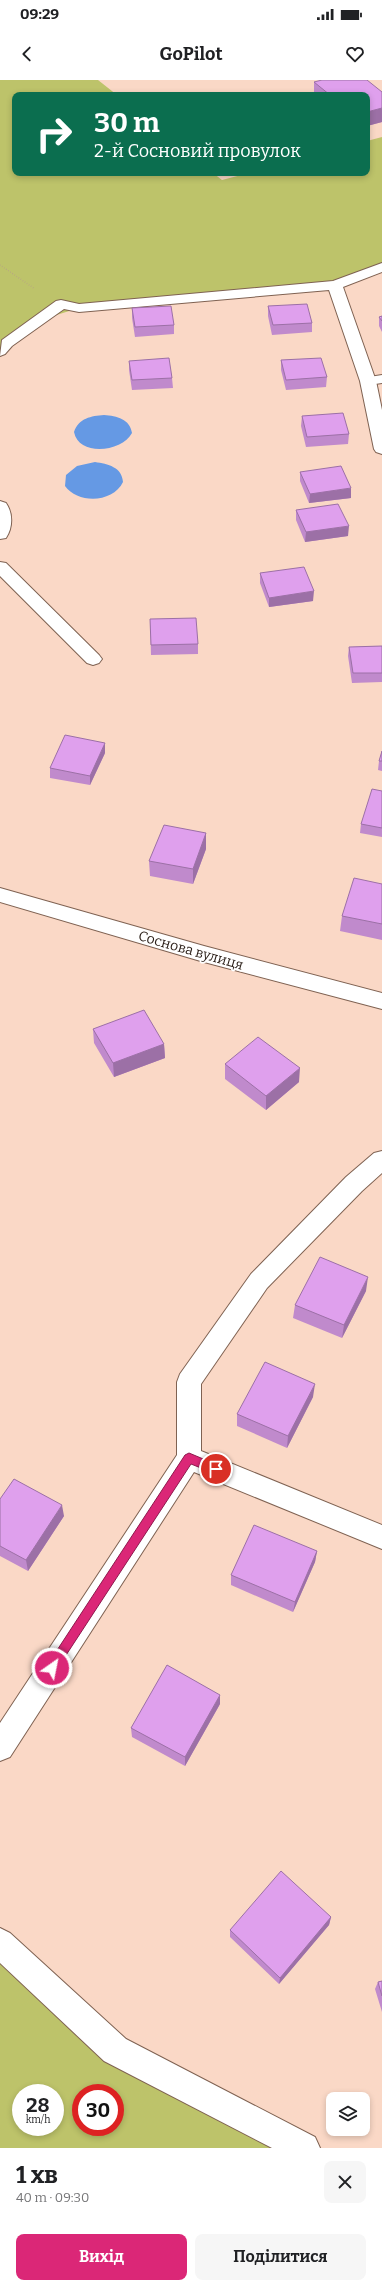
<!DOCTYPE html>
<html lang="uk">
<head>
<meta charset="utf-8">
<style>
  body { margin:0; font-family:Bitter,serif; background:#f6f6f6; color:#202124; height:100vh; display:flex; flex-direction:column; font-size:15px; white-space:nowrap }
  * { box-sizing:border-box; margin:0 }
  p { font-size:13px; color:#757577 }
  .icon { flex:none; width:22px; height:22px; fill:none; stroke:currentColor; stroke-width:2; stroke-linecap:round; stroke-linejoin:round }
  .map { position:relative; height:2068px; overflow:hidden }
  .side { display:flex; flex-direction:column; background:#fff; flex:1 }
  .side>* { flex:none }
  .hud { position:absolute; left:12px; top:12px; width:358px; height:84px; border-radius:8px; box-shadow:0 2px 6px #0003; background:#0b6e4f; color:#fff; overflow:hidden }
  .fabs { position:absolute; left:326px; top:2012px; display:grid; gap:8px }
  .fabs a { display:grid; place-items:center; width:44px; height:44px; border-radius:8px; background:#fff; box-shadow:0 2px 6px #0003; font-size:20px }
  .speed { position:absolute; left:12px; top:2004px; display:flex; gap:8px; font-size:20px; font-weight:700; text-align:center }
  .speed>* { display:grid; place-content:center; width:52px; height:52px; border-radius:50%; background:#fff; box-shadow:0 2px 6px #0003; line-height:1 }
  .speed small { font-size:10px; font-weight:400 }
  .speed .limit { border:6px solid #d22; background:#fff; color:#111 }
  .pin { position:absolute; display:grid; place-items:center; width:34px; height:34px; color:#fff; margin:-17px; border:2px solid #fff; border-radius:50%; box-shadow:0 1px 4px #0007 }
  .me { position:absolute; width:44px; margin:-22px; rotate:33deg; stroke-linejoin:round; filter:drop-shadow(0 0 3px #0008) }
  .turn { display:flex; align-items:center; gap:14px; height:84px; padding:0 16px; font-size:18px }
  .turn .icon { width:52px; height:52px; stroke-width:2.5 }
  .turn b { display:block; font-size:28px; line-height:34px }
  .round { display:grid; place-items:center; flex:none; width:42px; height:42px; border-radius:8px; background:#f6f6f6 }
  .summary { display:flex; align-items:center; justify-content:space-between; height:68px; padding:0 16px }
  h1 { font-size:24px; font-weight:700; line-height:30px }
  .primary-button { display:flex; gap:8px; margin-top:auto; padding:8px 16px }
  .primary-button a { flex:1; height:46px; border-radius:8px; background:#db2777; color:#fff; font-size:16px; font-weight:700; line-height:46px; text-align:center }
  .primary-button a+a { background:#f6f6f6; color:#202124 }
  .status { display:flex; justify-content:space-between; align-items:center; height:28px; padding:0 20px; background:#fff; direction:ltr }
  .status svg { height:11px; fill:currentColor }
  header { display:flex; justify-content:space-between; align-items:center; height:52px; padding:0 16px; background:#fff; font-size:18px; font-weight:700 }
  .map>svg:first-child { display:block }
</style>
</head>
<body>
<div class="status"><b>09:29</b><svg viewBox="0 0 49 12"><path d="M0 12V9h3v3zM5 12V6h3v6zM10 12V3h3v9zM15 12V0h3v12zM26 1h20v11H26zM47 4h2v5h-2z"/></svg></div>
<header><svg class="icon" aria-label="back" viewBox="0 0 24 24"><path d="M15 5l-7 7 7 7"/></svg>GoPilot<svg class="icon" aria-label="heart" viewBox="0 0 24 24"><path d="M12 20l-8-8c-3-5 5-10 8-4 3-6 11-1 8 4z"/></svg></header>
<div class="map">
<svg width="382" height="2068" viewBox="0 0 382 2068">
  <rect width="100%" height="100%" fill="#fad8c6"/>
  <!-- green -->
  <path fill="#bdc36a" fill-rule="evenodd" d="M0,0H98L117,15H15V93H213L222,100L249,93H367V61L382,57V187L335,205L79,228L37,241L7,263L0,271Z
    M0,1863L115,1970L304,2068H0ZM21,2013H55V2047H21ZM81,2013H115V2047H81Z"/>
  <!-- water -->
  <path fill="#6599e4" d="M104,335C117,336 130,339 132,353C122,372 79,377 74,352C79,338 91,336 104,335Z
    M95,382C108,384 122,387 123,402C113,423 78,424 65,406L66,395L77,386Z"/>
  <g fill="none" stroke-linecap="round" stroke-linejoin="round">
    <!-- service casing -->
    <g stroke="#7f6252" stroke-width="2">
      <path id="service" d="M382,295V303L368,305L361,301L363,298Z
        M0,421L6,423C13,433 13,447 6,458L0,459Z
        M0,482L6,483L99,575L102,579L99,583L93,585L87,583L0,496Z"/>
    </g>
    <!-- minor casing -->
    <g stroke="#7f6252" stroke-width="2">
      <path id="minor" d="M382,183V192L343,207L376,301L382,330V374L376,372L374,369L360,301L329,210L79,232L64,229L12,266L5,274L0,276L2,260L56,221L61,220L79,224L333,201Z
        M382,1071V1093L362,1111L267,1208L201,1304V1371L382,1445V1469L194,1392L10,1677L0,1681V1643L177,1375V1302L180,1294L251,1194L346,1097L374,1073Z
        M0,1848L10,1853L126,1959L315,2057L320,2068H272L104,1981L0,1883Z"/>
    </g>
    <!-- tertiary casing -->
    <g stroke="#7f6252" stroke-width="2">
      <path id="tertiary" d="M0,808L204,866L382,913V929L204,882L0,822Z"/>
    </g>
    <!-- path -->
    <path stroke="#b69b8d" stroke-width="1.5" stroke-dasharray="0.5 2" stroke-linecap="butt" d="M0,185L35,209"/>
    <!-- service -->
    <use href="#service" fill="#fff" fill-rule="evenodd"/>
    <!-- minor -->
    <use href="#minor" fill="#fff" fill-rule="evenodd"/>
    <!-- tertiary -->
    <use href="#tertiary" fill="#fff" fill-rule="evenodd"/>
  </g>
  <!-- wall -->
  <path fill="#c08acc" d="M314,2L382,12V42L367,46V15H314Z
    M268,226L312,243V252L272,255L268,236Z
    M132,229L174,245V254L135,257L132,238Z
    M382,236V252L379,246V237Z
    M281,280L327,297L326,307L286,310L281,290Z
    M129,281L172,298L173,308L132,310L129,290Z
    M302,336L349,354L348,364L306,367L301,346Z
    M300,392L351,418L309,423L300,401Z
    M296,430L348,456L305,462L296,440Z
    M260,493L313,521L269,527L260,503Z
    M150,539L198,564V574L151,575Z
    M382,566V602L352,603L348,576L349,567Z
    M382,671V691L378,690L379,681Z
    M105,673L90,705L50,698V688Z
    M382,711V757L360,753L361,744Z
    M206,753V769L193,804L150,796L149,781Z
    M382,804V860L340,851L342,836Z
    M93,949L164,964L165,978L114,997L94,963Z
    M225,984L299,1002L266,1030L225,999Z
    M366,1211L342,1258L293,1238L295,1225Z
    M313,1317L287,1368L237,1346V1334Z
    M0,1419L64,1436L28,1491L0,1476Z
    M317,1471L315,1482L293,1532L231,1505V1495Z
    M220,1624L185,1686L132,1657L131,1648Z
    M331,1837L329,1845L279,1904L230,1857V1850Z
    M382,1901V1932L375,1909L378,1902Z"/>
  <!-- shaded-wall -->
  <path fill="#9c70a6" d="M382,28V42L367,46V32Z
    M351,408V418L309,423L310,414Z
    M349,446L348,456L305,462L306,452Z
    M314,511L313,521L269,527V518Z
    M105,663V673L90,705V696Z
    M206,753V769L193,804V789Z
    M164,964L165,978L114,997L113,983Z
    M300,988L299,1002L266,1030V1016Z
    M368,1197L366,1211L342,1258L344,1245Z
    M315,1304L313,1317L287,1368L288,1356Z
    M62,1425L64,1436L28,1491L26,1480Z
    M317,1471L315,1482L293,1532L295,1522Z
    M220,1615V1624L185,1686V1677Z
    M331,1837L329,1845L279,1904L280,1898Z"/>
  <!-- building -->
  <path fill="#dfa0ed" stroke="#9c70a6" d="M322,0H367L382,12V28L367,32V15H330L314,2Z
    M307,224L312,243L273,245L268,226Z
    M171,226L174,245L135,247L132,228Z
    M382,236V241L379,237Z
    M169,278L172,298L132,300L129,281Z
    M321,278L327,297L286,300L281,280Z
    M343,333L349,354L307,357L302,336Z
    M341,386L351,408L310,414L300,392Z
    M338,424L349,446L306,452L296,430Z
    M304,487L314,511L269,518L260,493Z
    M196,538L198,564L151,565L150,539Z
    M382,566V593H353L349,567Z
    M65,655L105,663L90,696L50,688Z
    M382,671V681H379Z
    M372,709L382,711V748L361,744Z
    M164,745L206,753L193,789L149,781Z
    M354,798L382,804V844L342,836Z
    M144,930L164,964L113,983L93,949Z
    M258,957L300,988L266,1016L225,984Z
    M320,1177L368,1197L344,1245L295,1225Z
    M265,1282L315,1304L288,1356L237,1334Z
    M14,1399L62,1425L26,1480L0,1466V1419Z
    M254,1445L317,1471L295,1522L231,1495Z
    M167,1585L220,1615L185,1677L131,1648Z
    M281,1791L331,1837L280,1898L230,1850Z
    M382,1901V1916L378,1902Z"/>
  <!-- route -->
  <path fill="#db2777" stroke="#8e194d" d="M189,1373L220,1386V1393L216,1394L191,1384L55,1592L52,1593L48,1592L46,1588L48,1584L185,1375Z"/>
  <g text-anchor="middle" stroke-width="3.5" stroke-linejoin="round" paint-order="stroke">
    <!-- street labels -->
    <g font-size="14" fill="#281c15" stroke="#fff">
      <text transform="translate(191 870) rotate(16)" y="5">Соснова вулиця</text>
    </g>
  </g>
</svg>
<div class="fabs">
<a><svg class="icon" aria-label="layers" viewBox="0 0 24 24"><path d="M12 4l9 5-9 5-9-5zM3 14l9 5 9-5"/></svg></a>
</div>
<div class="speed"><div>28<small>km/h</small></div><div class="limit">30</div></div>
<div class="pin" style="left:216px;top:1389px;background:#d93025"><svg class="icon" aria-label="arrive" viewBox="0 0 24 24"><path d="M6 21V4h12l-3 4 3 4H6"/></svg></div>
<svg class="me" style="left:52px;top:1588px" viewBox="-20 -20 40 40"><circle r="17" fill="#db2777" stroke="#fff" stroke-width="3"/><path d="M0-11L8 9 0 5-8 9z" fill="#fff"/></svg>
<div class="hud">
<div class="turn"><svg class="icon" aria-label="right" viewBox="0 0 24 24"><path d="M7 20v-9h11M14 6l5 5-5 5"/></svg><div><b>30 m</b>2-й Сосновий провулок</div></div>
</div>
</div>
<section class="side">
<div class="summary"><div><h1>1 хв</h1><p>40 m · 09:30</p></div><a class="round"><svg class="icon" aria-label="close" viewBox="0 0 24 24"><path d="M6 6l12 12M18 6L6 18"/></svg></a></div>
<div class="primary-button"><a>Вихід</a><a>Поділитися</a></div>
</section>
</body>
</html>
